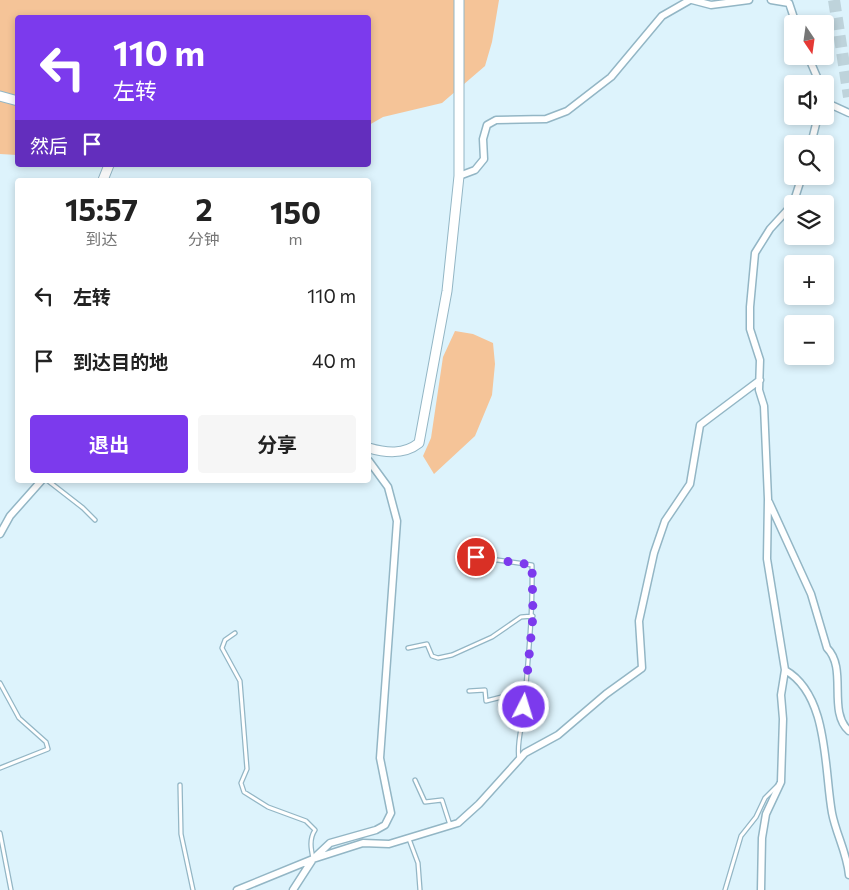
<!DOCTYPE html>
<html lang="zh">
<head>
<meta charset="utf-8">
<style>
  body { margin:0; font-family:Commissioner,"Noto Sans SC",sans-serif; background:#f6f6f6; color:#222; height:100vh; display:flex; flex-direction:column; font-size:19px; white-space:nowrap }
  * { box-sizing:border-box; margin:0 }
  p { font-size:16px; color:#767676 }
  .icon { flex:none; width:28px; height:28px; fill:none; stroke:currentColor; stroke-width:2; stroke-linecap:round; stroke-linejoin:round }
  .map { position:relative; flex:1; overflow:hidden }
  .side { position:absolute; left:15px; top:178px; width:356px; height:305px; display:flex; flex-direction:column; background:#fff; border-radius:5px; box-shadow:0 2px 8px #0003 }
  .side>* { flex:none }
  .hud { position:absolute; left:15px; top:15px; width:356px; height:152px; border-radius:5px; box-shadow:0 2px 8px #0003; background:#7c3aed; color:#fff; overflow:hidden }
  .needle { width:32px; rotate:167deg }
  .buttons { position:absolute; left:784px; top:15px; display:grid; gap:10px }
  .buttons a { display:grid; place-items:center; width:50px; height:50px; border-radius:5px; background:#fff; box-shadow:0 2px 8px #0003; font-size:25px }
  .pin { position:absolute; display:grid; place-items:center; width:42px; height:42px; color:#fff; margin:-21px; border:2px solid #fff; border-radius:50%; box-shadow:0 1px 5px #0007 }
  .me { position:absolute; width:55px; margin:-28px; rotate:5deg; stroke-linejoin:round; filter:drop-shadow(0 0 4px #0008) }
  .turn { display:flex; align-items:center; gap:18px; height:105px; padding:0 15px; font-size:22px }
  .turn .icon { width:65px; height:65px; stroke-width:2.5 }
  .turn b { display:block; font-size:35px; line-height:42px }
  .then { display:flex; align-items:center; height:48px; padding:0 15px; background:#0003; gap:10px; font-size:19px }
  .eta { display:flex; justify-content:space-evenly; align-items:center; height:85px; text-align:center }
  .eta b { font-size:30px; font-weight:700; line-height:35px }
  .primary-button { display:flex; gap:10px; margin-top:auto; padding:10px 15px }
  .primary-button a { flex:1; height:58px; border-radius:5px; background:#7c3aed; color:#fff; font-size:20px; font-weight:700; line-height:58px; text-align:center }
  .primary-button a+a { background:#f6f6f6; color:#222 }
  ul { padding:0; list-style:none }
  li { display:flex; align-items:center; gap:15px; height:65px; padding:0 15px }
  li div { flex:1 }
  li b { display:block; font-size:19px }
  li em { font-style:normal }
  .map>svg:first-child { display:block }
</style>
</head>
<body>
<div class="map">
<svg width="849" height="890" viewBox="0 0 849 890">
  <rect width="100%" height="100%" fill="#ddf3fc"/>
  <!-- green -->
  <path fill="#f5c498" d="M0,0H499L492,42L485,66L442,103L383,117L369,125V18H18L17,155L0,154Z
    M455,331L473,334L493,343L495,364L492,395L475,436L434,474L423,456L431,438L443,357Z"/>
  <g fill="none" stroke-linecap="round" stroke-linejoin="round">
    <!-- highway-tunnel -->
    <path stroke="#bed3db" stroke-width="12" stroke-dasharray="12 6" stroke-linecap="butt" d="M834,0L849,97"/>
    <!-- lane casing -->
    <g stroke="#93b6c5" stroke-width="5.5">
      <path id="lane" d="M47,480L83,508L95,520
        M476,557L532,565C533,613 528,660 524,709C523,725 516,742 519,759
        M235,633L225,640L222,648L240,681L247,769L241,783L244,792L268,807L306,821L315,830C309,839 311,849 313,858
        M408,648L427,644L432,656L438,658L452,655L492,637L521,617L533,616
        M0,683L19,718L46,742L48,749L0,768
        M469,691L485,690L486,701L525,691
        M415,780L425,802L442,800L450,825
        M180,785L181,834L193,890
        M0,833L11,890
        M409,839L418,863L420,890
        M725,890L741,836L756,817L765,798L777,786"/>
    </g>
    <!-- street casing -->
    <g stroke="#93b6c5" stroke-width="9">
      <path id="street" d="M692,0L711,5L749,0
        M771,0L789,3L796,24
        M808,56L820,84
        M825,102L849,113
        M811,144L818,116
        M459,176L475,170L484,159L483,139L487,125L496,120L546,119L567,111L611,77L662,16L690,0
        M793,204L802,176
        M769,502L811,594L827,648C848,669 827,711 849,731
        M0,534L10,516L42,480
        M785,670C829,695 824,769 832,813C836,834 847,853 849,875
        M237,890L313,859L363,843L389,844L458,823L479,804L525,753L558,735L606,694L642,668L639,621L654,553L665,521L690,484L700,425L760,380
        M293,890L313,859L330,843L376,830L385,825L391,813L380,758L397,521L388,487L369,461
        M761,890L762,838L766,814L781,782L783,719L781,695L785,670L767,559L768,499L764,406L759,390L760,360L750,329V307L755,253L770,229L792,205"/>
    </g>
    <!-- secondary casing -->
    <g stroke="#93b6c5" stroke-width="11">
      <path id="secondary" d="M0,96L18,101
        M103,180L109,165
        M369,448C386,453 404,455 419,443L447,291L459,176V0"/>
    </g>
    <!-- lane -->
    <use href="#lane" stroke="#fff" stroke-width="3"/>
    <!-- street -->
    <use href="#street" stroke="#fff" stroke-width="6"/>
    <!-- secondary -->
    <use href="#secondary" stroke="#fff" stroke-width="9"/>
  </g>
  <g fill="none" stroke-linecap="round" stroke-linejoin="round">
    <!-- route -->
    <path stroke="#7c3aed" stroke-width="9" stroke-dasharray="0 16.2" d="M476,557L532,565L533,616L524,707"/>
  </g>
</svg>
<div class="buttons">
<a><svg class="needle" viewBox="-14 -14 28 28"><path d="M0-13l5 13h-10z" fill="#e53935"/><path d="M0 13l5-13h-10z" fill="#767676"/></svg></a>
<a><svg class="icon" aria-label="sound" viewBox="0 0 24 24"><path d="M4 9h4l5-4v14l-5-4H4zM17 9q2 3 0 6"/></svg></a>
<a><svg class="icon" aria-label="search" viewBox="0 0 24 24"><circle cx="10" cy="10" r="6"/><path d="M15 15l6 6"/></svg></a>
<a><svg class="icon" aria-label="layers" viewBox="0 0 24 24"><path d="M12 4l9 5-9 5-9-5zM3 14l9 5 9-5"/></svg></a>
<a>+</a>
<a>−</a>
</div>
<div class="pin" style="left:476px;top:557px;background:#d93025"><svg class="icon" aria-label="arrive" viewBox="0 0 24 24"><path d="M6 21V4h12l-3 4 3 4H6"/></svg></div>
<svg class="me" style="left:524px;top:707px" viewBox="-20 -20 40 40"><circle r="17" fill="#7c3aed" stroke="#fff" stroke-width="3"/><path d="M0-11L8 9 0 5-8 9z" fill="#fff"/></svg>
<div class="hud">
<div class="turn"><svg class="icon" aria-label="left" viewBox="0 0 24 24"><path d="M17 20v-9H6M10 6l-5 5 5 5"/></svg><div><b>110 m</b>左转</div></div>
<div class="then">然后<svg class="icon" aria-label="arrive" viewBox="0 0 24 24"><path d="M6 21V4h12l-3 4 3 4H6"/></svg></div>
</div>
<section class="side">
<div class="eta">
<div><b>15:57</b><p>到达</p></div>
<div><b>2</b><p>分钟</p></div>
<div><b>150</b><p>m</p></div>
</div>
<ul>
<li><svg class="icon" aria-label="left" viewBox="0 0 24 24"><path d="M17 20v-9H6M10 6l-5 5 5 5"/></svg><div><b>左转</b></div><em>110 m</em></li>
<li><svg class="icon" aria-label="arrive" viewBox="0 0 24 24"><path d="M6 21V4h12l-3 4 3 4H6"/></svg><div><b>到达目的地</b></div><em>40 m</em></li>
</ul>
<div class="primary-button"><a>退出</a><a>分享</a></div>
</section>
</div>
</body>
</html>
